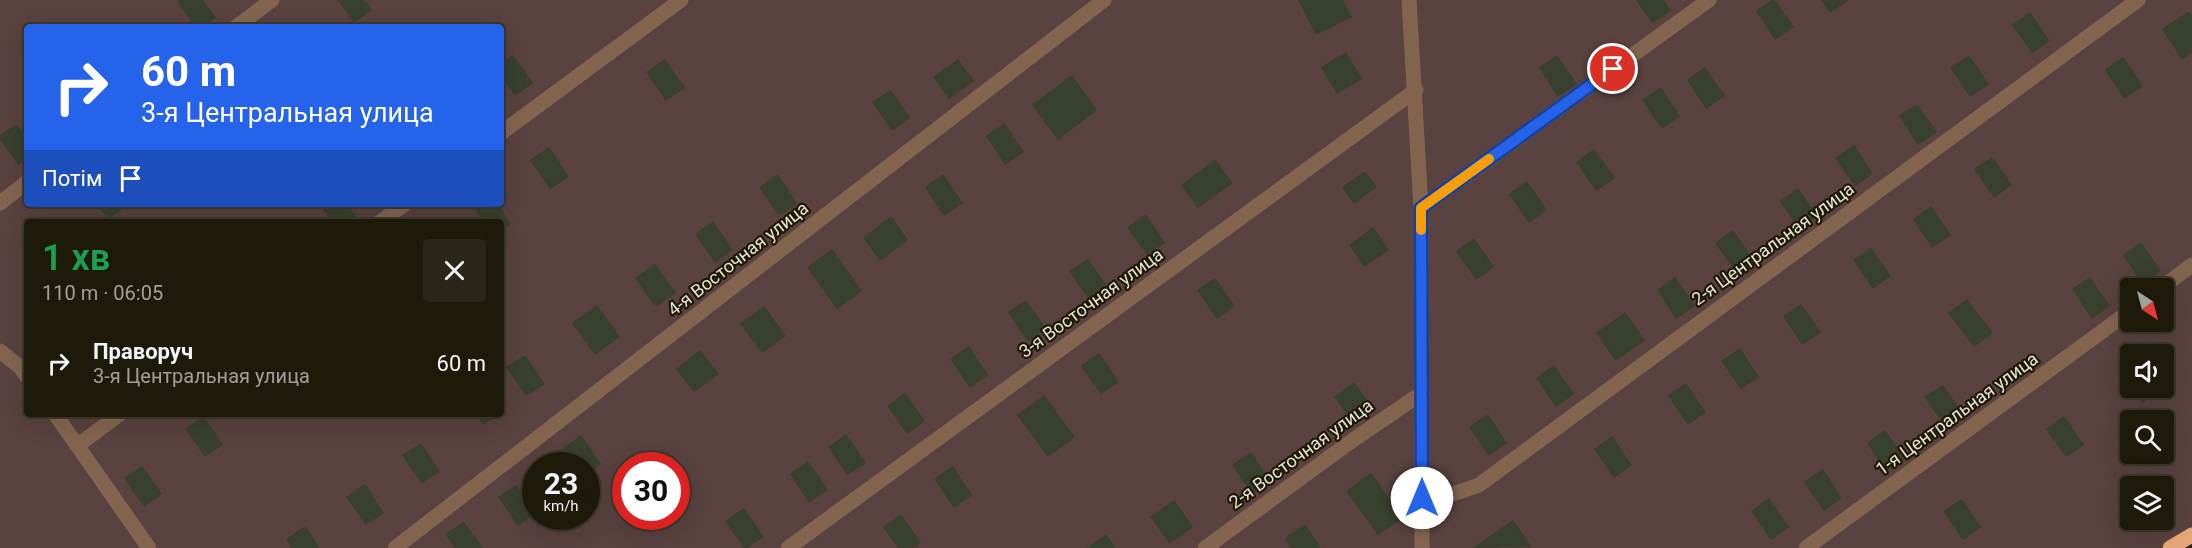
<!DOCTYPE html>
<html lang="uk">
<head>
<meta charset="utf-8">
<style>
  body { margin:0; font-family:Roboto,sans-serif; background:#2b2718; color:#f1f3f6; height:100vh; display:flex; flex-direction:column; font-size:22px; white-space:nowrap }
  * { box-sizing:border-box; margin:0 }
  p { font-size:20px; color:#a1a19c }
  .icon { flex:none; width:33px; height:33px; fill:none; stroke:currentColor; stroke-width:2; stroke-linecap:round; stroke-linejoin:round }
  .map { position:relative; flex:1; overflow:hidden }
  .sheet { position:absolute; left:24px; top:219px; width:480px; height:198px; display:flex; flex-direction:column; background:#1e1a0a; border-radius:6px; box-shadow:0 6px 24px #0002,0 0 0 2px #3c382b }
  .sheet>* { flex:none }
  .guide { position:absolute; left:24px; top:24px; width:480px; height:183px; border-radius:6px; box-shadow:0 6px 24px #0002,0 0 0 2px #3c382b; background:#2563eb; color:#fff; overflow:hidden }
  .needle { width:39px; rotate:144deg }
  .tools { position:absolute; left:2120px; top:278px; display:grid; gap:12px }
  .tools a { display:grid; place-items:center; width:54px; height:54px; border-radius:6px; background:#1e1a0a; box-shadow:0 6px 24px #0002,0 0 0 2px #3c382b; font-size:30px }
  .speed { position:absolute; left:522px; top:452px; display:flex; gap:12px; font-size:30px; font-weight:700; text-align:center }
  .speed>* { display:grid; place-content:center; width:78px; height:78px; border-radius:50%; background:#1e1a0a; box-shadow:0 6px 24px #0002,0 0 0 2px #3c382b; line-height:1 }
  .speed small { font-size:15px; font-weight:400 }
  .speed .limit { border:9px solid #d22; background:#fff; color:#111 }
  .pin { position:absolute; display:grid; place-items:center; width:51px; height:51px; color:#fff; margin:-26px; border:3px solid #fff; border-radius:50%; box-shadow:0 2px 6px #0007 }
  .me { position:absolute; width:66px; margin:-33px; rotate:0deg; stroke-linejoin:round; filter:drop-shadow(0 0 4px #0008) }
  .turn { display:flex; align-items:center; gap:21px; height:126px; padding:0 18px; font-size:27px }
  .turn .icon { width:78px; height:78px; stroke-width:2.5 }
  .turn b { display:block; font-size:42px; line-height:51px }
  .then { display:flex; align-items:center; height:57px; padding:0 18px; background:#0003; gap:12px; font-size:22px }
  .round { display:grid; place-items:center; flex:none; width:63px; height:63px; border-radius:6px; background:#2b2718 }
  .headline { display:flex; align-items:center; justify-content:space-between; height:102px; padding:0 18px }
  h1 { font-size:36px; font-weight:600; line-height:45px; color:#1e9e55 }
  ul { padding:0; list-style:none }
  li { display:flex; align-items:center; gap:18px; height:84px; padding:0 18px }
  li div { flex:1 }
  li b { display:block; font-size:22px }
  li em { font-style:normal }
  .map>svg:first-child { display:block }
</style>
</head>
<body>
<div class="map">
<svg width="2192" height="548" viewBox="0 0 2192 548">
  <rect width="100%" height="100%" fill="#28220e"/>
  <!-- green -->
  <path fill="#594240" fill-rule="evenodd" d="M0,0H2192V528L2160,548H0ZM27,27H501V204H27ZM27,222H501V414H27ZM2130,288H2163V321H2130ZM2130,354H2163V387H2130ZM2130,420H2163V453H2130ZM536,465H586V516H536ZM626,465H676V516H626ZM2130,486H2163V519H2130Z"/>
  <!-- building -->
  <path fill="#38412d" d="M180,0H203L216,18L202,27H195L177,2Z
    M338,0H365L372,10L354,23Z
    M1298,0H1343L1352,17L1316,35Z
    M1636,0H1664L1671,11L1652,23Z
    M1772,0H1775L1794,27L1775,40L1756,11Z
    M1821,0H1849L1830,13Z
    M2189,11L2192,15V53L2182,60L2162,29Z
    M2030,12L2050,41L2032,53L2012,25Z
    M1346,52L1362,79L1337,94L1321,67Z
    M513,55L533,83L515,96L501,76V63Z
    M1557,55L1577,84L1558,97L1539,68Z
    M1969,55L1989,84L1970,97L1950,68Z
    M2123,57L2143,86L2124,99L2105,70Z
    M665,59L685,88L666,101L646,72Z
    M958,59L974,81L949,99L933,77Z
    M1705,67L1725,96L1706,109L1687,80Z
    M1072,75L1097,110L1058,140L1032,105Z
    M1661,87L1680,116L1662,129L1642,100Z
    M891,90L910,118L892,131L872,102Z
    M1917,104L1937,132L1918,145L1899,116Z
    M1004,123L1024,152L1005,165L986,136Z
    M17,124L27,139V159L18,165L0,139V135Z
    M1854,145L1873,174L1855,186L1835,158Z
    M549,147L569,177L550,189L530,160Z
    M1594,149L1615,178L1596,191L1576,162Z
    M1992,157L2012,185L1994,198L1974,169Z
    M1215,160L1233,183L1198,208L1181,185Z
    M1365,171L1377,187L1354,204L1342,187Z
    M778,174L797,204L779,216L759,187Z
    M943,174L963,203L944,216L925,187Z
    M1527,181L1547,210L1529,223L1509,194Z
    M1798,188L1818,217L1799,230L1780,201Z
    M97,204H124L126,207L108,219Z
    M326,204H347L360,222H332L322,207Z
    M477,204H498L511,224L501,231V222H483L473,207Z
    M1931,206L1951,235L1932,248L1913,219Z
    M1146,214L1165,243L1147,255L1127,227Z
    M891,216L908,240L880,261L863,238Z
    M713,221L733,250L715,263L695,234Z
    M1373,227L1389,250L1364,267L1349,245Z
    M1733,230L1753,259L1735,271L1715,243Z
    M1474,238L1494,267L1476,280L1456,251Z
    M2141,242L2161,271L2142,284L2123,255Z
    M1871,248L1891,276L1873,289L1853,260Z
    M832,249L862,291L837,309L807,267Z
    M1088,259L1108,287L1089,300L1069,271Z
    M655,264L676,293L656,307L635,278Z
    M1675,277L1695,306L1676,319L1657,290Z
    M2090,277L2110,306L2092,319L2072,289Z
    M1215,278L1235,306L1217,319L1197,290Z
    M1967,299L1993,333L1974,347L1948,313Z
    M1026,300L1046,329L1028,342L1008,312Z
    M1801,304L1821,332L1802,345L1783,316Z
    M597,305L620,337L595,355L572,323Z
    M764,306L786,336L762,353L740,324Z
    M1625,312L1645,340L1616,361L1596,333Z
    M969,346L988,375L970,388L950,359Z
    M1740,348L1759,377L1741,389L1721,361Z
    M700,350L719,374L694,392L676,369Z
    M1099,353L1119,382L1101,394L1081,366Z
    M525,355L545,384L526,396L506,367Z
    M1554,365L1574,394L1556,407L1536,378Z
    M1354,382L1374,409L1354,424L1334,397Z
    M1686,383L1706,412L1688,425L1668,396Z
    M1943,385L1963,414L1945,426L1924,397Z
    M2131,387H2158L2161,391L2143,403Z
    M905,393L925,421L907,434L887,406Z
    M1044,395L1075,437L1048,457L1017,415Z
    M476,414H499L483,425Z
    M1488,414L1507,443L1489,456L1469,427Z
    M204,416L223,445L205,457L185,429Z
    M2064,416L2084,445L2066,457L2046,429Z
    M1885,430L1905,459L1886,472L1867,443Z
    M846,434L866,463L847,475L828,447Z
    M581,435L601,464L586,474V465H575L563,448Z
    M1612,436L1632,465L1614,478L1594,449Z
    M421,443L440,471L422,484L402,455Z
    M1251,452L1271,481L1252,494L1232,465Z
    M808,461L828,490L809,503L790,474Z
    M142,466L162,494L144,507L124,478Z
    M953,466L972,495L954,508L934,479Z
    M1823,469L1842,498L1824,511L1804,482Z
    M1371,473L1403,518L1378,535L1346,491Z
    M365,484L384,513L366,525L346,497Z
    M516,485L536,512L518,526L498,497Z
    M1769,498L1789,527L1771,540L1751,511Z
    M1962,499L1981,527L1963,540L1943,511Z
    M1174,500L1193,527L1170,544L1150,517Z
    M744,508L764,537L747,548H744L725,521Z
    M901,514L921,543L913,548H898L883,527Z
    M1513,520L1532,547L1475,548L1474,547Z
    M464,522L483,548H455L445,534Z
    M1305,524L1321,548H1291L1285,538Z
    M305,526L320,548H292L286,539Z
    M1106,534L1116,548H1087Z"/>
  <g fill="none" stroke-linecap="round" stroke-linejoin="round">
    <!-- minor -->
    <path stroke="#83654f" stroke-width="15" d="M1409,0L1421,208L1422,548
      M236,27L272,0
      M501,133L681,0
      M0,203L27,182
      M1421,208L1709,0
      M380,222L405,204
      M2161,288L2192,265
      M0,351L20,367L27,377
      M55,414L149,548
      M78,445L120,414
      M1421,498L1450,495L1479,485L2138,0
      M395,548L1104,0
      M788,548L1416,90
      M1205,548L1353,440L1422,393
      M1806,548L2130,311"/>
    <!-- major -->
    <path stroke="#e6a878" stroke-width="15" d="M2170,548L2192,535"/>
  </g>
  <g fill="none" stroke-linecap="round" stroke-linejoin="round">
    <!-- route casing -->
    <g stroke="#184099" stroke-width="15">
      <path id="route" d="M1422,498L1421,208L1613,69"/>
    </g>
    <!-- route -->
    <use href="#route" stroke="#2563eb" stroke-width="10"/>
    <!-- slow -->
    <path stroke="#f59e0b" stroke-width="10" d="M1421,230V208L1489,159"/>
  </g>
  <g text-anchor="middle" stroke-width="4.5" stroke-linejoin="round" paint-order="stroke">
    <!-- street labels -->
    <g font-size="18" fill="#e8e4d7" stroke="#1f1905">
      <text transform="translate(1773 244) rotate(-36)" y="6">2-я Центральная улица</text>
      <text transform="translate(738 259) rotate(-38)" y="6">4-я Восточная улица</text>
      <text transform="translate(1091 303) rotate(-36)" y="6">3-я Восточная улица</text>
      <text transform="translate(1957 414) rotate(-36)" y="6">1-я Центральная улица</text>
      <text transform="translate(1301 454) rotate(-36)" y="6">2-я Восточная улица</text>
    </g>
  </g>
</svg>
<div class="tools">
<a><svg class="needle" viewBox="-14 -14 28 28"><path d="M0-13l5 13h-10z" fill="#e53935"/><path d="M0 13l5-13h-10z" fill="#a1a19c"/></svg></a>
<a><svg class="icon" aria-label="sound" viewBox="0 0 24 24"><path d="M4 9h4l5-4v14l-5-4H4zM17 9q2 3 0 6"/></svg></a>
<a><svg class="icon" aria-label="search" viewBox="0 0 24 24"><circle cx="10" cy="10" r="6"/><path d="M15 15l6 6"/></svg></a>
<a><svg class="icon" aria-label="layers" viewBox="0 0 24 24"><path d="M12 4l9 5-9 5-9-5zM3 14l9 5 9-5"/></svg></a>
</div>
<div class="speed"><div>23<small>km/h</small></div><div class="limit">30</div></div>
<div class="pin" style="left:1613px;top:69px;background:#d93025"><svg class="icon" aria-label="arrive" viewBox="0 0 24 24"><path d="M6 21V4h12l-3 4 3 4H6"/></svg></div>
<svg class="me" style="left:1422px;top:498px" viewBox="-20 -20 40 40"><circle r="19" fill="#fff"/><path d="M0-13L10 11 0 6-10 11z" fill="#2563eb"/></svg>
<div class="guide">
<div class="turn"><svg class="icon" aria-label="right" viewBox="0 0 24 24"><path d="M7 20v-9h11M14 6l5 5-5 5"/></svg><div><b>60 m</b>3-я Центральная улица</div></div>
<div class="then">Потім<svg class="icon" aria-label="arrive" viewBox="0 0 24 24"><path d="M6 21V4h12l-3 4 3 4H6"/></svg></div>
</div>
<section class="sheet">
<div class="headline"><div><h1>1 хв</h1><p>110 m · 06:05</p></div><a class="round"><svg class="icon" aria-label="close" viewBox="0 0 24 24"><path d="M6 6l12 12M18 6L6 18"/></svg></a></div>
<ul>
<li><svg class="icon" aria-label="right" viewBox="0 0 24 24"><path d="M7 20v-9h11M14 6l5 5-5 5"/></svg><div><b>Праворуч</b><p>3-я Центральная улица</p></div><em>60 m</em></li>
</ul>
</section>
</div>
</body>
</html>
